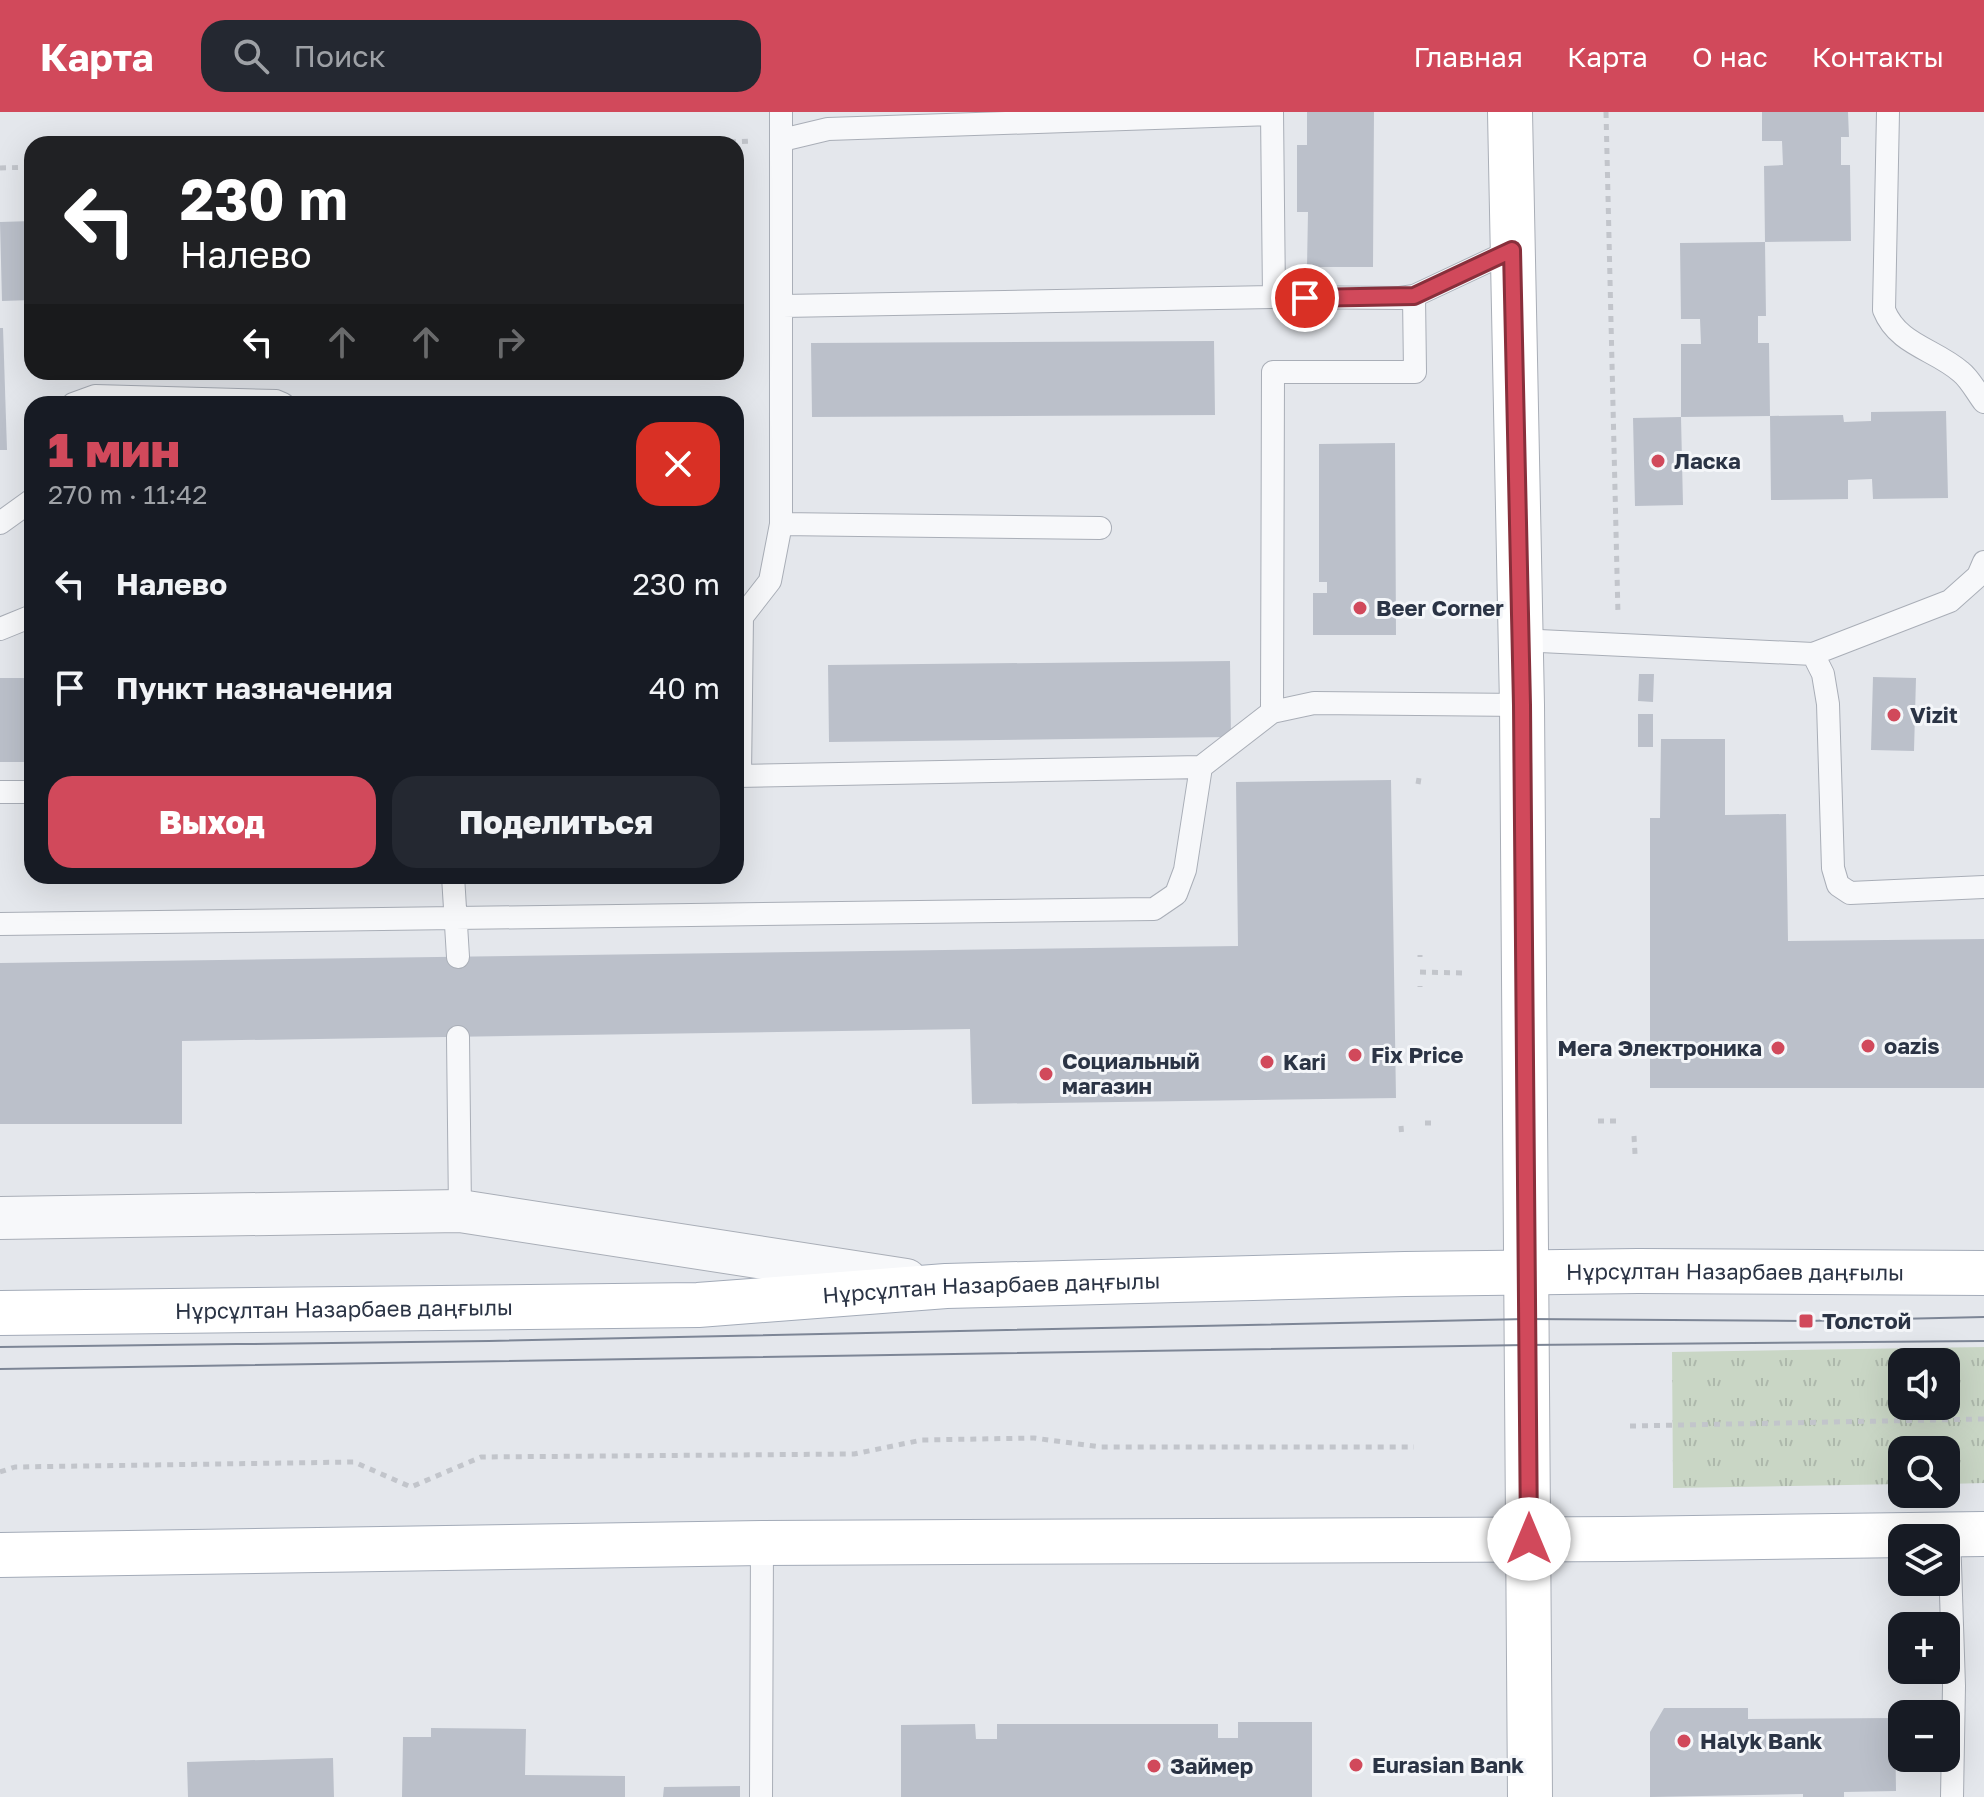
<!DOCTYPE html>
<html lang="ru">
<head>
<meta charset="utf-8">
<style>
  body { margin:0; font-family:"Golos Text",sans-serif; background:#242831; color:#f1f3f6; height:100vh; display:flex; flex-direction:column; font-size:30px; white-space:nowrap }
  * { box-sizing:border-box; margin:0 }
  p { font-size:26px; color:#9ea1a6 }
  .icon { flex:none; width:44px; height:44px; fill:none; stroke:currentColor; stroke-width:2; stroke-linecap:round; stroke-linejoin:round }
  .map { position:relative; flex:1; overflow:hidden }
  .drawer { position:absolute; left:24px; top:284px; width:720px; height:488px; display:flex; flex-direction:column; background:#171b24; border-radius:24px; box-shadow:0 8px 32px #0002 }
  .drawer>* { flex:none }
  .top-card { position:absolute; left:24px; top:24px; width:720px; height:244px; border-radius:24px; box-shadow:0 8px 32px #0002; background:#202124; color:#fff; overflow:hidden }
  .controls { position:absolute; left:1888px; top:1236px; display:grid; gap:16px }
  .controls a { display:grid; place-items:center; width:72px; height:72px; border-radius:16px; background:#171b24; box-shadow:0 8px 32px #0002; font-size:40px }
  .pin { position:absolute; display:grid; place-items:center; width:68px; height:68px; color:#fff; margin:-34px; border:4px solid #fff; border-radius:50%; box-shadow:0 2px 8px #0007 }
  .me { position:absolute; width:88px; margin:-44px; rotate:0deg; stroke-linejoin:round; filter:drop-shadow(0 0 6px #0008) }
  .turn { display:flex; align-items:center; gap:28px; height:168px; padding:0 24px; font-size:36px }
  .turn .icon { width:104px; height:104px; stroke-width:2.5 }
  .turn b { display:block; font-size:56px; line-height:68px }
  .lanes { display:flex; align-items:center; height:76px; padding:0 24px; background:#0003; justify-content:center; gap:40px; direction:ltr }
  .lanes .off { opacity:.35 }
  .round { display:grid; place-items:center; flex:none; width:84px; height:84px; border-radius:24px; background:#242831 }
  .headline { display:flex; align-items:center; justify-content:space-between; height:136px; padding:0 24px }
  h1 { font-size:48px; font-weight:800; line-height:60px; color:#d1495b }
  .primary-button { display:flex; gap:16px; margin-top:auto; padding:16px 24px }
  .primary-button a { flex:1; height:92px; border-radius:24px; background:#d1495b; color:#fff; font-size:32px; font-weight:800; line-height:92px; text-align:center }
  .primary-button a+a { background:#242831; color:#f1f3f6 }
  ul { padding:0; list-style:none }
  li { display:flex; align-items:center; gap:24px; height:104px; padding:0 24px }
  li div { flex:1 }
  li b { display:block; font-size:30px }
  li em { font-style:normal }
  header { display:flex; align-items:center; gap:48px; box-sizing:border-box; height:112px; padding:0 40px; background:#d1495b; color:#fff }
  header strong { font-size:38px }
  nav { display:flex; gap:44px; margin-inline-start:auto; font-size:28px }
  .search { width:560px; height:72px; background:#242831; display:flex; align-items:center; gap:20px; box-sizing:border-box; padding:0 28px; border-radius:24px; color:#9ea1a6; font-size:30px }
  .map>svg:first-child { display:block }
</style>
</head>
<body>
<header>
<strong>Карта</strong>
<div class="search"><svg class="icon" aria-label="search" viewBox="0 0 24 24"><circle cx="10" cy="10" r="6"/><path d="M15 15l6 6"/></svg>Поиск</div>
<nav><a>Главная</a><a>Карта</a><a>О нас</a><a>Контакты</a></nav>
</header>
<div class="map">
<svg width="1984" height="1685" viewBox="0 0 1984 1685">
  <defs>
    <pattern id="grass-tufts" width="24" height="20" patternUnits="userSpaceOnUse" patternTransform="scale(2)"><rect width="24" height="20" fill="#c9d6c5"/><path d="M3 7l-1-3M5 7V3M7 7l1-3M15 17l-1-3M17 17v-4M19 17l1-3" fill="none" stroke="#adb8ab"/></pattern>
  </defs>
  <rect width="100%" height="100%" fill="#e4e7ec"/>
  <!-- grass -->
  <path fill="url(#grass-tufts)" fill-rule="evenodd" d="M1984,1235V1371L1946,1372V1338H1902V1372L1673,1376L1672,1240ZM1902,1250H1946V1294H1902Z"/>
  <!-- building -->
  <path fill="#bbc0ca" d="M1307,0H1374L1373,155H1307L1308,100H1297V33H1307Z
    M1762,0H1848L1849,25H1841V53H1850L1851,129L1765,130L1764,54L1783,53L1782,29H1762Z
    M32,109V188L2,189L0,110Z
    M1765,130L1766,204H1758V231H1769L1770,304L1681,305V232H1701L1700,207H1681L1680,131Z
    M0,216H3L7,338H0Z
    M1214,229L1215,303L812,305L811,231Z
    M1946,299L1948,386L1873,387L1872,367L1848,368V387L1771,388L1770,304L1843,303L1844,310L1871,309V300Z
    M1681,305L1683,393L1635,394L1633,306Z
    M1395,331L1396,523H1313V481H1327V470H1319V332Z
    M1230,549L1231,625L829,630L828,553Z
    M1639,562H1654L1653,590L1638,589Z
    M1873,565L1916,566L1914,639L1871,638Z
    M0,566H32V650H0Z
    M1638,602H1653V635H1638Z
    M1661,627H1725V703L1786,702L1788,829L1984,827V976H1650V706H1660Z
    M1391,668L1396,986L972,992L970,917L182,929V1012H0V851L1238,834L1236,670Z
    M1664,1596H1748V1607L1895,1606L1896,1679L1844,1680V1685H1803V1682L1650,1685V1620Z
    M1238,1610H1312V1685H901V1613L975,1612L976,1627H997V1612H1218V1626H1238Z
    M431,1616L526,1617L525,1663L625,1664V1685H402L403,1625H431Z
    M333,1646L334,1685H188L187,1650Z
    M740,1674V1685H663L664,1675Z"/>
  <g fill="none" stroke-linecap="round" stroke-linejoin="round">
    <!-- service casing -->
    <g stroke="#a9aeb7" stroke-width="24">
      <path id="service" d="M1272,0L1274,185
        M1888,0L1884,198C1898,233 1935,237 1961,260C1970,267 1977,281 1984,290
        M782,28L828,17L1272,2
        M783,194L1274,185L1400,186L1414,184L1512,138
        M73,292L95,284L276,289L283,292
        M0,411L32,388
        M781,412L1100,416
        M0,517L32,504
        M1521,528L1813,542L1823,562L1828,592L1833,756L1838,773L1850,781L1984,775
        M1813,542L1950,489L1978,464L1984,450
        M1272,600L1273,260H1415L1414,184
        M736,664L1201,655
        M740,664L742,505L770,469L781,412V0
        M0,680H32
        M453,764L458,845
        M0,812L1154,797L1176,782L1185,758L1201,655L1272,600L1314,591L1522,593
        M458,925L460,1099
        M1949,1422L1954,1574L1952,1685
        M761,1685L762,1431"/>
    </g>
    <!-- minor casing -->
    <g stroke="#a9aeb7" stroke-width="44">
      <path id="minor" d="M0,1106L460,1099L906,1168"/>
    </g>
    <!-- secondary casing -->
    <g stroke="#a9aeb7" stroke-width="46">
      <path id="secondary" d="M1510,0L1522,593L1530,1685"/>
    </g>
    <!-- primary casing -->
    <g stroke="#a3abb8" stroke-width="46">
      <g id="primary">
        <path id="s1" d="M0,1201L698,1193L946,1174L1405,1162L1638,1159L1984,1161"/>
        <path d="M0,1443L762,1431L1623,1427L1984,1422"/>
      </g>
    </g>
    <!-- path -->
    <path stroke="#c2c5cb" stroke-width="5" stroke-dasharray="6 6" stroke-linecap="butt" d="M1606,0L1618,503
      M682,32L753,29
      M0,56L32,55
      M1418,672L1419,666
      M1420,845V843
      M1420,860L1466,861
      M1420,875V874
      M1598,1009H1618
      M1425,1011H1435
      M1401,1014L1402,1026
      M1634,1024L1635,1042
      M1630,1314L1984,1307
      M0,1360L15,1355L354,1350L411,1375L481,1345L854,1342L922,1328L1034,1326L1101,1335H1414"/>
    <!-- service -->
    <use href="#service" stroke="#f7f8fa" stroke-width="22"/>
    <!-- minor -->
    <use href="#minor" stroke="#f7f8fa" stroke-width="42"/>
    <!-- secondary -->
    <use href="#secondary" stroke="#fff" stroke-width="44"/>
    <!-- primary -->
    <use href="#primary" stroke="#fff" stroke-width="44"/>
    <!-- tram -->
    <path stroke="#7d8696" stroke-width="2" d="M0,1235L489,1229L1527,1207L1806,1209L1984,1205
      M0,1257L1527,1233L1984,1229"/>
  </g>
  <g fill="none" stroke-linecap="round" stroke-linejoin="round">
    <!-- route casing -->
    <g stroke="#882f3b" stroke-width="20">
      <path id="route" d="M1305,186L1414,184L1512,138L1522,593L1529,1427"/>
    </g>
    <!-- route -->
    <use href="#route" stroke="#d1495b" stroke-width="14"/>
  </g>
  <!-- markers -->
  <g fill="#d1495b" stroke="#f4f6f9" stroke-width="3">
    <circle cx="1658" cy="349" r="8"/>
    <circle cx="1360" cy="496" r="8"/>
    <circle cx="1894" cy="603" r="8"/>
    <circle cx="1868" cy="934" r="8"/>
    <circle cx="1778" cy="936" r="8"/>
    <circle cx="1355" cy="943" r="8"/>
    <circle cx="1267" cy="950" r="8"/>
    <circle cx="1046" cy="962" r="8"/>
    <rect x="1798" y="1201" width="16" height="16" rx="4"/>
    <circle cx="1684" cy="1629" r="8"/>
    <circle cx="1356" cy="1653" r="8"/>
    <circle cx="1154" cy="1654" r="8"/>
  </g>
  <g text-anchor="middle" stroke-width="6" stroke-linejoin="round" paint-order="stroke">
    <!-- poi labels -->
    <g font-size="22" font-weight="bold" fill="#2b3445" stroke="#f4f6f9" text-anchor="start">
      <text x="1674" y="357">Ласка</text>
      <text x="1376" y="504">Beer Corner</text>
      <text x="1910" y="611">Vizit</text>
      <text x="1884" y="942">oazis</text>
      <text x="1762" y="944" text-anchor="end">Мега Электроника</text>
      <text x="1371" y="951">Fix Price</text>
      <text x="1062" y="957">Социальный<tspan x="1062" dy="25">магазин</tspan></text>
      <text x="1283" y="958">Kari</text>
      <text x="1822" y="1217">Толстой</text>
      <text x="1700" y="1637">Halyk Bank</text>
      <text x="1372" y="1661">Eurasian Bank</text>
      <text x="1170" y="1662">Займер</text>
    </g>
    <!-- street labels -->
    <g font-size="22" fill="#2b3445" stroke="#f4f6f9">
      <text dy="8" stroke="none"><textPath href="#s1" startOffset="1736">Нұрсұлтан Назарбаев даңғылы</textPath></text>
      <text dy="8" stroke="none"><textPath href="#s1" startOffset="992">Нұрсұлтан Назарбаев даңғылы</textPath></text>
      <text dy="8" stroke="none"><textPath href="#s1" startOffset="344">Нұрсұлтан Назарбаев даңғылы</textPath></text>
    </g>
  </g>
</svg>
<div class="controls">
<a><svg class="icon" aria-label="sound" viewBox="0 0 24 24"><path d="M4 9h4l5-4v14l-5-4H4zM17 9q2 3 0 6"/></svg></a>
<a><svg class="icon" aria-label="search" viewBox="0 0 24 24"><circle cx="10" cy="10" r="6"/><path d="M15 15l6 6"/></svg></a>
<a><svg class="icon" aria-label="layers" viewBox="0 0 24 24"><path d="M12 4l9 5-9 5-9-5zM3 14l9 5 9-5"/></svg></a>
<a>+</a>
<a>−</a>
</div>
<div class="pin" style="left:1305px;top:186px;background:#d93025"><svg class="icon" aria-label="arrive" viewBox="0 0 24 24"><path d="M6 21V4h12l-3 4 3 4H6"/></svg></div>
<svg class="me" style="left:1529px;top:1427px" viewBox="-20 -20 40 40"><circle r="19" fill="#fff"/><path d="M0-13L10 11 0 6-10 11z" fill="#d1495b"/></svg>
<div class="top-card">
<div class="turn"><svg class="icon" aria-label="left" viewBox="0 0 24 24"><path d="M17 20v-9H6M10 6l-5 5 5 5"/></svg><div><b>230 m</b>Налево</div></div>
<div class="lanes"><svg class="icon" aria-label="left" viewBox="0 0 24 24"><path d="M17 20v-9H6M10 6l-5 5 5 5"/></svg><svg class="icon off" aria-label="ahead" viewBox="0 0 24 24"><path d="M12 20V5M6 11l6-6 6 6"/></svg><svg class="icon off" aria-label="ahead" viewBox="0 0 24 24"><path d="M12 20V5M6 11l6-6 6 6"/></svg><svg class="icon off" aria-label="right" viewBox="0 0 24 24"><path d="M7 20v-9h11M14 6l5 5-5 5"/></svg></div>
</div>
<section class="drawer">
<div class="headline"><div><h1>1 мин</h1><p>270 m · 11:42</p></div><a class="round" style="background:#d93025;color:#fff"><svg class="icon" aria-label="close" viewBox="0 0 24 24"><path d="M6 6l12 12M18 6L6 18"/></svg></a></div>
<ul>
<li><svg class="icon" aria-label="left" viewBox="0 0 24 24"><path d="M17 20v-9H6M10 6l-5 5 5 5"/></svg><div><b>Налево</b></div><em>230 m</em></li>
<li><svg class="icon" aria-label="arrive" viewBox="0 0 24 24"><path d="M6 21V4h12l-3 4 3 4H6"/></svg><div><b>Пункт назначения</b></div><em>40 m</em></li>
</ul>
<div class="primary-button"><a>Выход</a><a>Поделиться</a></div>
</section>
</div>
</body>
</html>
